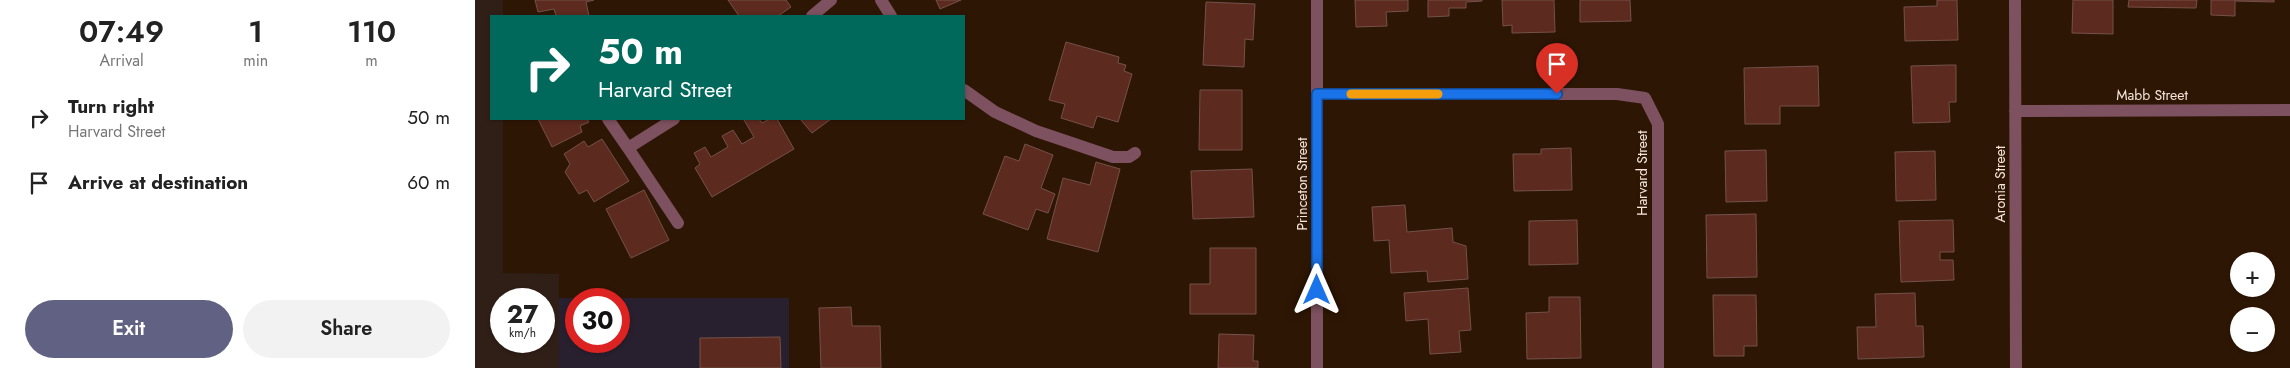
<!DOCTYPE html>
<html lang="en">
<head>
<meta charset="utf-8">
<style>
  body { margin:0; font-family:Jost,sans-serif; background:#f2f2f2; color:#222; height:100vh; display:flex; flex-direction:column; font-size:19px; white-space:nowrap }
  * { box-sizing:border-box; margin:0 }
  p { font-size:16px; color:#767676 }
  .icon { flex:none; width:28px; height:28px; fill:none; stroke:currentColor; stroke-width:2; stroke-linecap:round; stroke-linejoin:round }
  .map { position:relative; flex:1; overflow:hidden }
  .panel { display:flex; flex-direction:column; background:#fff; width:475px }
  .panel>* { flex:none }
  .banner { position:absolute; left:15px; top:15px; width:475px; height:105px; border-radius:0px; box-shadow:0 1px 4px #0004; background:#00695c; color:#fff; overflow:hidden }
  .buttons { position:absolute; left:1755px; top:252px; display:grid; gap:10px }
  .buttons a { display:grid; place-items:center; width:45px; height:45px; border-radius:50%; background:#fff; box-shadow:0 1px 4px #0004; font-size:25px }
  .speed { position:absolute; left:15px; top:288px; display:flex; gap:10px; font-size:25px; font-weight:700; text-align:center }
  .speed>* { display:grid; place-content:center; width:65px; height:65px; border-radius:50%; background:#fff; box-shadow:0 1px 4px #0004; line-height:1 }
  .speed small { font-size:12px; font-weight:400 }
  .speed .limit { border:8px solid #d22; background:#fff; color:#111 }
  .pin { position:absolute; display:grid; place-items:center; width:42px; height:42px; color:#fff; margin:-51px -21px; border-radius:50% 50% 50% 0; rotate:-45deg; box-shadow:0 0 5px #0007 }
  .pin .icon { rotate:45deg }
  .me { position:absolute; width:55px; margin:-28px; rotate:0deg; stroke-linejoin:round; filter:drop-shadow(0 0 4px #0008) }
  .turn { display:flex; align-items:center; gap:18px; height:105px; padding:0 25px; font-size:22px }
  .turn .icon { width:65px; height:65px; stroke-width:2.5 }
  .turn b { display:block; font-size:35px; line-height:42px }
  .eta { display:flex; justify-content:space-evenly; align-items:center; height:85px; text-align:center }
  .eta b { font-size:30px; font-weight:600; line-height:35px }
  .primary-button { display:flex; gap:10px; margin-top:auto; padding:10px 25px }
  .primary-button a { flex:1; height:58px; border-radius:30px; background:#616183; color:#fff; font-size:20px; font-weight:600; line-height:58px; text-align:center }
  .primary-button a+a { background:#f2f2f2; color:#222 }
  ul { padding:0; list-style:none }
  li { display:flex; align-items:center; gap:15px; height:65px; padding:0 25px }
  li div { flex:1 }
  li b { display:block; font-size:19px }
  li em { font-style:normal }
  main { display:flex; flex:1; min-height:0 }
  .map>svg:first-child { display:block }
</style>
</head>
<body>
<main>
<section class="panel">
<div class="eta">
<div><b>07:49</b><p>Arrival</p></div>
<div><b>1</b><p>min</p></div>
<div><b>110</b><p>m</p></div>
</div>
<ul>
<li><svg class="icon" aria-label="right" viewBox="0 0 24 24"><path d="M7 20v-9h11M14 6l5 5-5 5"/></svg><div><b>Turn right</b><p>Harvard Street</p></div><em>50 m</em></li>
<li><svg class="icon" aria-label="arrive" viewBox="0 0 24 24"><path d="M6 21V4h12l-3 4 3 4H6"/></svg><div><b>Arrive at destination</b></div><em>60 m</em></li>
</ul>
<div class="primary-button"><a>Exit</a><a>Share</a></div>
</section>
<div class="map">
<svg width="1815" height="368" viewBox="0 0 1815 368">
  <rect width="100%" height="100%" fill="#2e1604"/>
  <!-- commercial -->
  <path fill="#301f17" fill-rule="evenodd" d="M0,0H28V16H16V119H28V273L84,274V368H0ZM26,299H69V341H26Z"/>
  <!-- education -->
  <path fill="#28202f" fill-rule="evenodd" d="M84,298H314V368H84ZM101,299H144V341H101Z"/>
  <!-- building -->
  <path fill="#5c2a1e" stroke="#745149" d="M60,0H119L111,2L114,16H81L79,9L63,12Z
    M253,0H311L316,7L303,16H264Z
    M461,0H486L465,9Z
    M880,0H933V11L911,12L912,26L881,27Z
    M953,0H1007V1L991,2V8H974V16L953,17Z
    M1027,0H1079L1080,32L1037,33V25L1028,26Z
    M1105,0H1155L1156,21L1105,22Z
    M1462,0H1482L1483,40L1430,41L1429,7L1462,6Z
    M1598,0H1638V34L1597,33Z
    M1654,0H1722L1721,8L1653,7Z
    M1736,0H1799V2L1760,1V16L1736,15Z
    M731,2L780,4L778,40L770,39L769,67L728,65Z
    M591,42L644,57L643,63L651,65L649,71L657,74L643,122L622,116L618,128L586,118L590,104L574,100Z
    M1474,65H1481V102H1474L1475,122L1438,123L1436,66Z
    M1343,66L1344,106H1305V124H1270L1269,68Z
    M725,90H767V150H724Z
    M63,119H112L114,122L105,126L107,132L77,147Z
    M272,119H284L287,123L295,119H302L319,149L237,197L220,168L225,164L219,153L230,147L236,157L253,147L247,136L258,130L267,144L279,137L269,120Z
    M325,119H356L337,133Z
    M127,139L154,181L119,202L112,190L104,194L90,172L95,164L89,154L109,141L113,147Z
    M550,144L578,155L566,188L580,194L573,213L561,209L553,230L508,214L530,156L544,161Z
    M1096,148L1097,190L1039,191L1038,154H1066V149Z
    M1291,150L1292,201L1251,202L1250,151Z
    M1460,151L1461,200L1421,201L1420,152Z
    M621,162L645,169L623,252L572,239L588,178L615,185Z
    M777,169L779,217L718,219L716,171Z
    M169,190L194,240L156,258L131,209Z
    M930,205L932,232L977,228L978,242L991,246L993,279L953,282L952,271L916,273L914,240L899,241L897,207Z
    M1281,214L1282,277L1232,278L1231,215Z
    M1102,220L1103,264L1054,265V221Z
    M1478,220L1479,252H1465V260H1478L1479,280L1426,282L1424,221Z
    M735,248H781V314H715V284H735Z
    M993,288L996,330L984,331L986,352L955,354L953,319L931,321L929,293Z
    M1440,293L1441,326H1448L1449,357L1383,359L1382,327H1401L1400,294Z
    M1238,295H1281L1282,346H1269V356H1239Z
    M1074,297H1105L1106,358L1052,359L1051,313L1074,312Z
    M376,307L377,326H405L406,368H346L344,308Z
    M744,334L779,335L778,361H783V368H743Z
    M305,337L306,368H225V338Z"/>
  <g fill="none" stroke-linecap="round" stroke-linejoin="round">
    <!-- minor -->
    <path stroke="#7d515f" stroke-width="12" d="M406,0L416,16
      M842,0V368
      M1540,0L1541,368
      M337,16L356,0
      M489,90L520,112L561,131L638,157H654L660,153
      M842,94H1142L1170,98L1183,124V368
      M1540,111L1815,110
      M133,119L153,148L199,119
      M153,148L203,223"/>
  </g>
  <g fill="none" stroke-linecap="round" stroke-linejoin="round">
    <!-- route casing -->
    <g stroke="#114b97" stroke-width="12">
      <path id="route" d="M842,290V94H1082"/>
    </g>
    <!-- route -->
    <use href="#route" stroke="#1a73e8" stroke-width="9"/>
    <!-- slow -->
    <path stroke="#f59e0b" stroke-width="9" d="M876,94H963"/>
  </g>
  <g text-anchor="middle" stroke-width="5" stroke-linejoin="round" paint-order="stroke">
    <!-- street labels -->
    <g font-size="14" fill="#f6e4d9" stroke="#2e1604">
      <text x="1677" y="100">Mabb Street</text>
      <text transform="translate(1167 173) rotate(-90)" y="5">Harvard Street</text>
      <text transform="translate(827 184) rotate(-90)" y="5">Princeton Street</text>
      <text transform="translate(1525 184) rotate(-90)" y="5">Aronia Street</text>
    </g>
  </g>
</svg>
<div class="buttons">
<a>+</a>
<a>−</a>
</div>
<div class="speed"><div>27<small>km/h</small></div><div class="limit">30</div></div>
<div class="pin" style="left:1082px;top:94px;background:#d93025"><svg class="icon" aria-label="arrive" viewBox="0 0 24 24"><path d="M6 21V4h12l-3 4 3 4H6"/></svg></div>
<svg class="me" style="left:842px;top:290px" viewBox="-20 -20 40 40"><path d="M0-17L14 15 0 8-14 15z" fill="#1a73e8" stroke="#fff" stroke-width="4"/></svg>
<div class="banner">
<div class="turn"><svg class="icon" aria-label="right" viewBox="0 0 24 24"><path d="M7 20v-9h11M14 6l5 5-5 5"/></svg><div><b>50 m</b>Harvard Street</div></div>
</div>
</div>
</main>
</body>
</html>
